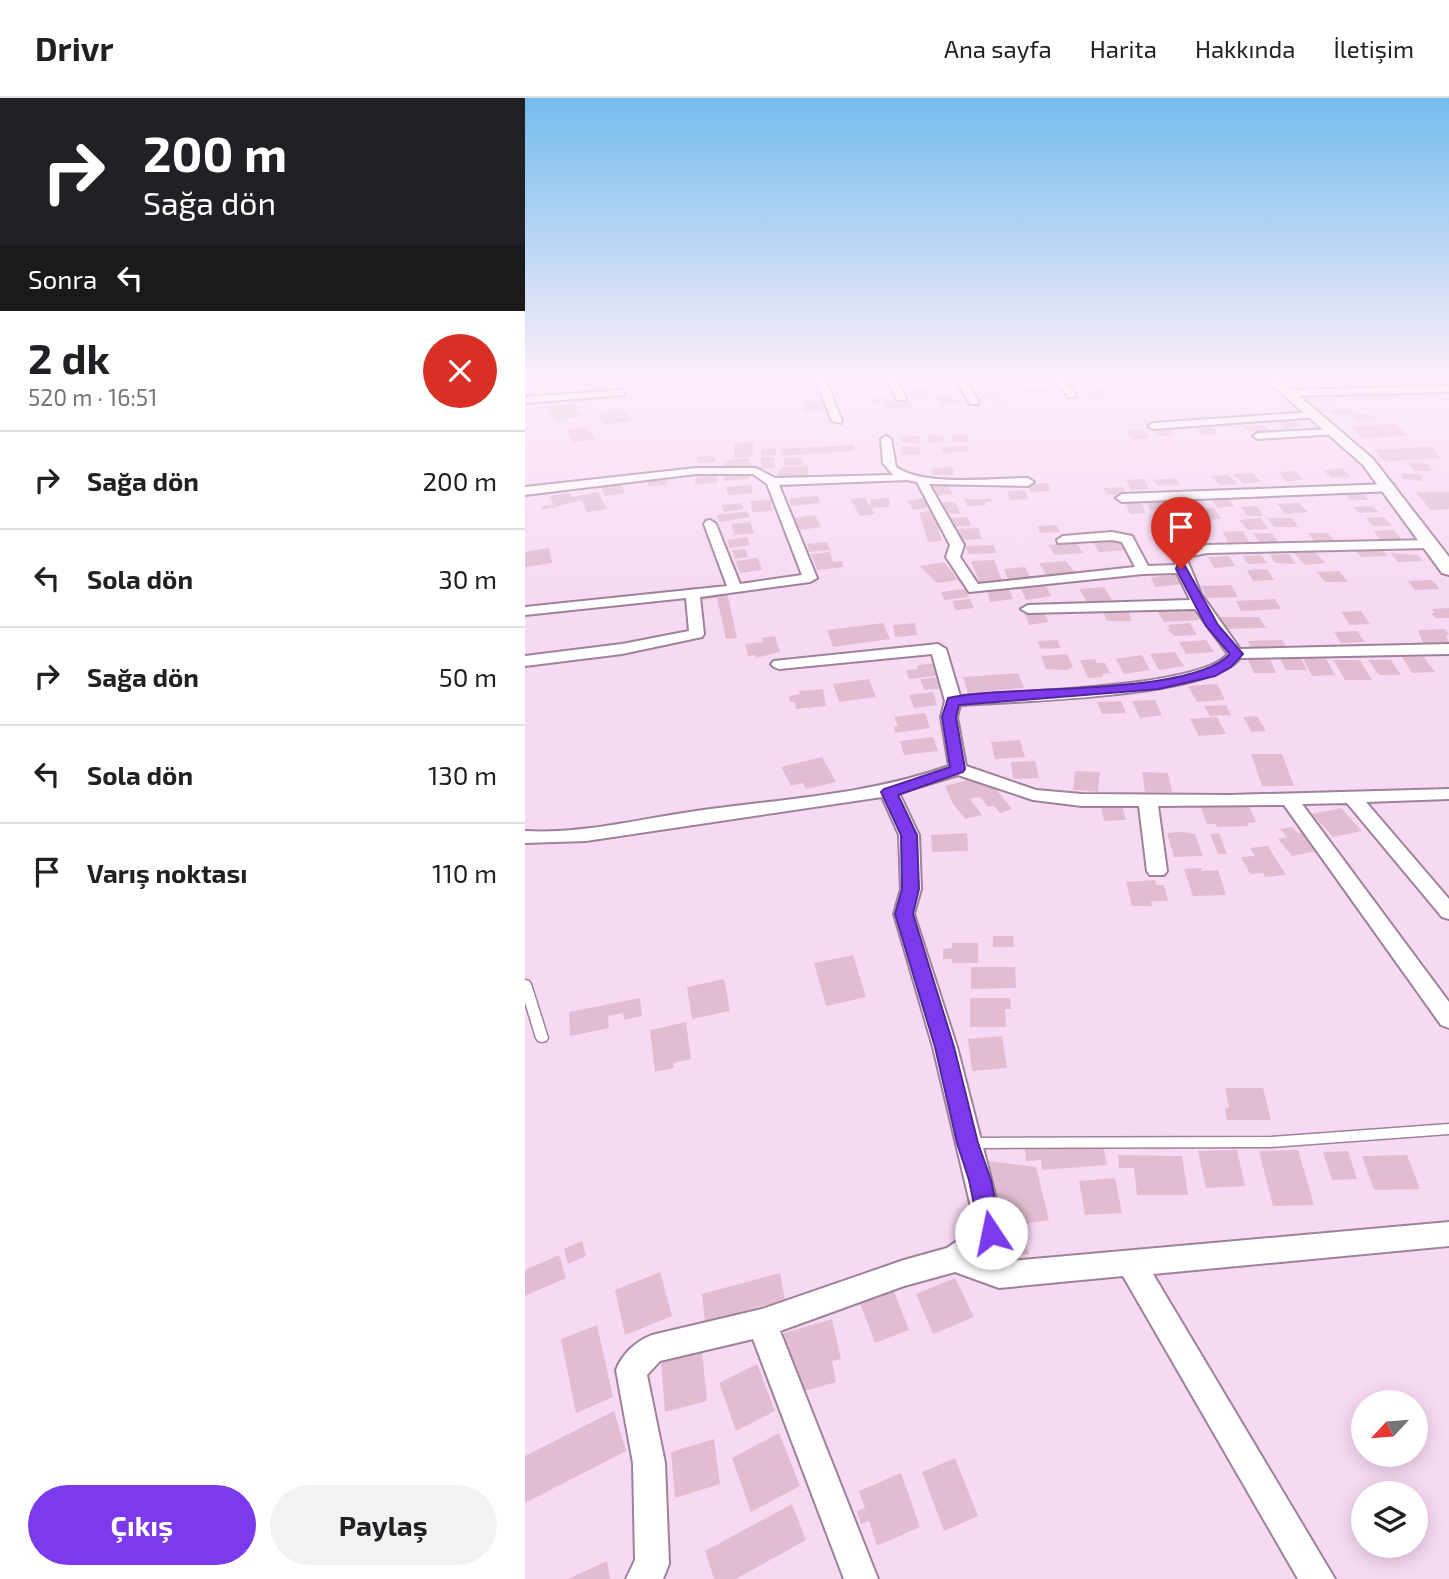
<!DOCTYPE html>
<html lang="tr">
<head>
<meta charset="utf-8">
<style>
  body { margin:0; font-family:"Exo 2",sans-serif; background:#f2f2f2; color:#202124; height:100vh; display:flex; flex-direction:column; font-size:26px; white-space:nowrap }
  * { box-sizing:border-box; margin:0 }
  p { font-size:23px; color:#757577 }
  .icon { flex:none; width:38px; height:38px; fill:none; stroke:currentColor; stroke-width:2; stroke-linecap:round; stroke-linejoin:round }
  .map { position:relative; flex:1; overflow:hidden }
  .details { display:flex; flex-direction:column; background:#fff; width:525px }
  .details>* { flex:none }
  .hud { background:#202124; color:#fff; overflow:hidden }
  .needle { width:46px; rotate:244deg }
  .tools { position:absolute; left:826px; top:1292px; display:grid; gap:14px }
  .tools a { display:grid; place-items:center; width:77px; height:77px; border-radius:50%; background:#fff; box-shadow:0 4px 18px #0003; font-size:35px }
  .pin { position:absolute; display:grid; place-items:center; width:60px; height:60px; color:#fff; margin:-72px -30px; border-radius:50% 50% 50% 0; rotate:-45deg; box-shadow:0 0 7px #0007 }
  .pin .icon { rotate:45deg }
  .me { position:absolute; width:77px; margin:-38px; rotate:349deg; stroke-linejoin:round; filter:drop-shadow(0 0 5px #0008) }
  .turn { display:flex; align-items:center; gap:24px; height:147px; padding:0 28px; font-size:32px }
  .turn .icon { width:91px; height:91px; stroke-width:2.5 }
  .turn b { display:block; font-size:49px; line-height:60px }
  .then { display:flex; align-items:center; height:66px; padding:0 28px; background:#0003; gap:14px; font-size:26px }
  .round { display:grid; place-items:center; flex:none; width:74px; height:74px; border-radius:37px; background:#f2f2f2 }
  .headline { display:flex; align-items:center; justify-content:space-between; height:119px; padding:0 28px }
  h1 { font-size:42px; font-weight:700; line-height:52px }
  .primary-button { display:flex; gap:14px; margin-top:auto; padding:14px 28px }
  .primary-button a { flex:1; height:80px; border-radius:42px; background:#7c3aed; color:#fff; font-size:28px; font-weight:700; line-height:80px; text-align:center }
  .primary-button a+a { background:#f2f2f2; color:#202124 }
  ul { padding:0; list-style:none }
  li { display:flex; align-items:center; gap:21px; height:98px; padding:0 28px; border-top:2px solid #e0e0e0 }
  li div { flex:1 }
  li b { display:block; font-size:26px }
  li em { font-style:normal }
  header { display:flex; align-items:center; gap:42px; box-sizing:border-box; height:98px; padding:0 35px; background:#fff; border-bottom:2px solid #e0e0e0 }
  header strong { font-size:33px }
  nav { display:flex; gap:38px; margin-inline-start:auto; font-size:24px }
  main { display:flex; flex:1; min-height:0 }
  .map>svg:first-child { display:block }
</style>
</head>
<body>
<header>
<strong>Drivr</strong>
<nav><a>Ana sayfa</a><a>Harita</a><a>Hakkında</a><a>İletişim</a></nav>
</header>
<main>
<section class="details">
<div class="hud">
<div class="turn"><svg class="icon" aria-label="right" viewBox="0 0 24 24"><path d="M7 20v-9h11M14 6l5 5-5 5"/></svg><div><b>200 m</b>Sağa dön</div></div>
<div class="then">Sonra<svg class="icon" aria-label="left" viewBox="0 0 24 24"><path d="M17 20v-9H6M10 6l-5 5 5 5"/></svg></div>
</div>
<div class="headline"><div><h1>2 dk</h1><p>520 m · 16:51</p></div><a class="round" style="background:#d93025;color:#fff"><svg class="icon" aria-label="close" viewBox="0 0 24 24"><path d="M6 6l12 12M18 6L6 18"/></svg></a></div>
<ul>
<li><svg class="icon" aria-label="right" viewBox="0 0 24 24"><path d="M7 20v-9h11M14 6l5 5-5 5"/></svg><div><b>Sağa dön</b></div><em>200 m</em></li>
<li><svg class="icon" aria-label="left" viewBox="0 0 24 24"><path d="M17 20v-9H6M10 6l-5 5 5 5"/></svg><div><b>Sola dön</b></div><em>30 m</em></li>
<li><svg class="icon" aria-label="right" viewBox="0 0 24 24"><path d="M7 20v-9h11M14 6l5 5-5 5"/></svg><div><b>Sağa dön</b></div><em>50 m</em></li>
<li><svg class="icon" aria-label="left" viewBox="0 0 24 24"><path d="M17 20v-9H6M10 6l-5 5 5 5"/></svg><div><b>Sola dön</b></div><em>130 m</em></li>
<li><svg class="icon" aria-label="arrive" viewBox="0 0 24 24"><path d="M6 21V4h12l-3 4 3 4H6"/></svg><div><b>Varış noktası</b></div><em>110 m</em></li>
</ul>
<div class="primary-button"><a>Çıkış</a><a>Paylaş</a></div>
</section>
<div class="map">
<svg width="924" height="1481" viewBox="0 0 924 1481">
  <rect width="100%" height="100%" fill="#f8d9f4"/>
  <!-- building -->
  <path fill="#e2bdd1" d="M38,278L42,287L17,290L13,279Z
    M606,278H633L641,287L615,288Z
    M654,278H694L700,283L662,285Z
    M77,279L83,290L61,292L56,282Z
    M579,280L584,284L567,285L572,290L559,291L555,287H545L542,284L557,283L562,287L557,282Z
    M884,281L894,288L877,289L867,282Z
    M474,284L479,290L452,292L447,286Z
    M527,288L531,293L503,295L499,291Z
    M400,291L405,298L385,299L381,293Z
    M578,291L583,296L562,298L557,293Z
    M473,295L481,303L468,304L465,301L468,299L459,296Z
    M800,296L812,303H791L784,297Z
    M430,299L435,306L417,307L412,300Z
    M348,300H362L363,305L382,303L386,309L361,310L358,305H349Z
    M297,303L299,313L279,314L278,304Z
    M48,306L57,318L31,322L23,310Z
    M821,310L832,316L843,315L851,321L833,322L825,316L812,317L803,312Z
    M100,312L107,323L79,327L72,316Z
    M769,322L778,329L760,330L751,323Z
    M870,326L883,338L837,340L825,328Z
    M739,327L747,334L727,335L719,328Z
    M62,329L71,341L48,344L40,332Z
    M643,329L651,337L635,338L627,330Z
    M687,329L693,336L677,337L671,330Z
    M616,331L625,338L621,339L623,340L609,342L599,333Z
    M441,336L445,344H428L426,337Z
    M402,337H417L421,344L403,345Z
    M394,338L395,345H377L376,339Z
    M229,344L227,359L209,360L210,345Z
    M329,347L330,353L256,358V351Z
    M443,348V354L417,355V349Z
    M377,349H396L395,357H376Z
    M901,349L908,350L912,357L918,360L864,363L858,362L849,352Z
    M251,350V357L236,358V351Z
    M189,357L191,364L173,365L171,359Z
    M236,359H249L250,370L236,371Z
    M277,359L278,367L259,368V360Z
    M223,360L227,368L202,371L199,363Z
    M883,365H901L909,373H889Z
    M283,368L284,381L253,383L252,376L258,369Z
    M428,369L429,377H407V370Z
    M817,370L826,379L806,380L798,372Z
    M770,373L778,381L762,384L753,374Z
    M224,375V381L199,383L198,377Z
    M728,375L736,384L718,385L707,376Z
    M877,375L897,377V383L877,381Z
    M192,377V385L170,386L171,379Z
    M704,377L713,386L694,387L686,378Z
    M651,380L656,387L633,388L628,382Z
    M143,381L142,387L123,388L124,382Z
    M619,381L624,391L606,392L601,382Z
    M421,384L428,396L408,398L402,386Z
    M523,385L526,393L505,394L502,386Z
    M96,386L100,395L80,398L76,389Z
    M226,387L228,395L203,397L201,389Z
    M598,389L602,396L582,397L578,390Z
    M500,392L503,401L485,402L482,393Z
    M73,394L82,411L62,414L56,402L17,412V408L29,407L24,398L45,395L47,399Z
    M837,394L844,402H825L819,395Z
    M891,394H924V411L906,412Z
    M293,398L295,405L266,408L264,400Z
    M339,399L350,416L335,418L325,401Z
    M364,400L365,409L346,410V401Z
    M398,400L405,409L388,412L382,403Z
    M703,400L709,408L693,410L686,401Z
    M439,401H466L467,403L460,404L461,407L442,408Z
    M246,402L247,413L227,414L226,403Z
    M640,403L645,411L625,412L620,404Z
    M430,404L436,416L417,415L412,405Z
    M216,405L219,411L199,414L196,407Z
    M600,405H616L621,415L605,416Z
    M774,405L783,414L761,416L752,406Z
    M732,408L738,418H722L716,409Z
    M848,408L854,414L834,415L829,409Z
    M689,410L696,421L674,422L666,412Z
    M222,413L225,419L195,424L192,417Z
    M407,413L417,443L403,444L394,414Z
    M290,417L296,429L275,432L269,420Z
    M443,419L446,428L428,429L425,420Z
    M859,419L867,428H848L841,420Z
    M735,420L744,431L723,432L714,422Z
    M743,420H767L773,429H749Z
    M225,424L229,435L210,437L206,426Z
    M532,427L535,434L515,435L512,428Z
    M453,430L457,441L436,442L432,431Z
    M869,432L877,442L857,443L848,433Z
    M718,433L724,444H703L698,434Z
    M728,435H747L754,446L736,447Z
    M783,435H803L811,445L790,444Z
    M222,439L225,447L205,450L202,442Z
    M595,443L601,452L574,454L568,445Z
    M302,444L305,452L284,454L282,446Z
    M551,444L558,455L530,457L523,447Z
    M469,447L471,455L443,456L441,448Z
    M24,450L27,465L0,469V454Z
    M220,451L223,459L210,461L207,452Z
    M857,451L863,458L836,459L830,452Z
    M789,453L800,465L780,467L769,455Z
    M305,454L308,464L317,463L319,469L292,472L286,456Z
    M865,455L893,457L898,463L873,464Z
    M764,456L771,466L750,465L745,457Z
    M736,457L742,465L723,466L718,458Z
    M704,458L710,468L689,470L683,459Z
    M233,460L237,472L215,475L211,463Z
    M469,462L477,483L455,485L446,463Z
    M541,463L550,475L522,478L514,465Z
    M419,464L433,482L412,485L395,468Z
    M500,469L505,480L483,482L479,471Z
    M742,471L749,482L728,483L722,472Z
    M814,473L823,484H800L792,474Z
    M653,477L660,486L630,489L626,479Z
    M907,482L915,491L890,492L883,483Z
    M521,487L526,498L501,502L495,489Z
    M706,487L713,499L682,500L676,488Z
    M579,489L587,502L562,504L554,491Z
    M440,491L444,499L419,502L416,494Z
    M484,491L488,501L465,504L462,493Z
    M202,494L212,540L201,541L192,500L177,502L176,497Z
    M445,501L449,510L431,512L427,503Z
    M750,501L756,511L716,513L711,503Z
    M666,509L674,522L639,524L631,511Z
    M602,510L607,523H582L577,511Z
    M924,510V520H910L906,515H910L906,511Z
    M836,513L845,526L825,527L816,514Z
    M519,514L523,524L504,527L500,516Z
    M692,519H734L741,530L696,531Z
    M358,525L365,541L308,549L302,532Z
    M390,525L392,537L370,539L368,527Z
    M665,525L672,537L650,538L641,531H645L643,527Z
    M920,531L924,536L921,538L924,544L898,545L893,532Z
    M832,533L840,544L816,545L809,534Z
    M250,538L255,554L231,560L230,557L223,558L220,546L238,544L237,540Z
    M532,542L536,550L516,551L512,543Z
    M681,542L689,554L661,556L654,544Z
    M757,542L763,552L729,555L723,543Z
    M650,554L659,568L634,572L625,556Z
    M542,556L548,569L542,572L521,571L516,558Z
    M617,557L625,572L599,576L591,561Z
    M775,559L782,572H761L755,560Z
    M800,559L810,577L787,578L778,560Z
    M877,559H899L910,574L887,575Z
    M570,561L572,565H580L585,575L577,576L578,579L563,580L555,562Z
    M745,561L751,575H729L723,562Z
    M808,562H835L847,582H820Z
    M843,562H866L876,577H854Z
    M414,565L419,577L384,581L381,572L393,571L392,567Z
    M493,575L499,590L443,595L438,579Z
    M416,579L421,590L399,592L395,581Z
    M344,581L351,599L314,604L308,586Z
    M692,586L700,602L672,604L663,588Z
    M298,591L301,608L271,611L270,604H265L264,598L275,596L274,593Z
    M408,594L412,607L389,610L384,597Z
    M630,602L637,617L615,620L607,603Z
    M596,603L601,615L577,616L572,604Z
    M701,607L706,617L685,618L679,608Z
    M400,615L405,630L370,635L369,629L373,628L369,619Z
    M732,618L741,633L727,634L718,619Z
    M692,619L701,636L674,638L665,621Z
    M408,639L413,653L379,657L375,643Z
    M495,642L500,659L470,661L466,644Z
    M726,656H757L769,688H737Z
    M297,659L311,684L281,691L278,685L266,688L256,669Z
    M510,663L514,680L488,681L486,664Z
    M550,673L575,674L573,694L548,692Z
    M617,674L643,675L647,694H620Z
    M447,681L471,691L487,711L475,715L469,708L463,709L455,699L445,701L457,717L440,721L428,706L420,688Z
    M723,706L731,724L722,725L723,728L692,729L691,726H682L675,707Z
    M576,708H597L601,722L579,723Z
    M816,710L837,733L808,739L787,716Z
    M767,729L773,735L780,734L796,752L767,758L753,741L762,739L755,731Z
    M658,734L670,736L678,758L649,759L642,735Z
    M442,735L443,753L407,754L406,737Z
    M694,735L702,756H693L685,736Z
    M743,748L761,777L740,779L738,775L725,776L716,759L730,758L725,750Z
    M676,770L677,773L693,772L701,797L668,798L659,771Z
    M630,782L631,787H639L643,803H626L627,808H607L601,784Z
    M468,838H488L489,849H468Z
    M427,845H453V865H427V861H418V851L427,850Z
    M328,857L341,899L301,908L289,865Z
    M446,869H490L491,890L446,891Z
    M199,881L205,913L167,921L162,889Z
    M115,900L117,918L99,922L98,915L83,918L84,930L45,938L44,914Z
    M445,900H485L486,911H480L481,929H445Z
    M161,924L166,961L148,965L149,970L130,974L125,932Z
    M477,938L482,970L447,973L443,941Z
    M700,990H738L746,1022H702L700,1010H704Z
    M578,1046L582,1067L517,1072L516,1062L501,1063L500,1051Z
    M712,1052L720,1088L681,1090L673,1053Z
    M773,1052L789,1107L748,1108L734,1053Z
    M823,1053L832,1081L807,1082L798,1054Z
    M593,1057L657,1058L663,1097H612L609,1070H594Z
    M882,1057L895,1091L849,1092L837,1058Z
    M463,1063L511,1069L524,1122L477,1129Z
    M590,1080L597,1115L560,1117L554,1083Z
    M57,1143L61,1158L43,1166L39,1151Z
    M501,1145L504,1156L458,1163L456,1152Z
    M34,1157L41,1180L0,1198V1172Z
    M135,1174L147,1218L100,1237L90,1192Z
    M255,1175L260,1202L180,1224L177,1196Z
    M430,1180L449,1219L408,1236L391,1196Z
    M367,1188L384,1232L350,1245L333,1200Z
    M307,1221L316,1261L307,1263L311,1284L276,1294L272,1273L266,1275L259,1235Z
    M72,1227L88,1299L51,1315L36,1241Z
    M177,1253L182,1303L140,1314L136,1265Z
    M232,1266L250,1313L211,1333L194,1285Z
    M89,1313L101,1353L0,1405V1358Z
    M254,1335L275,1388L226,1414L207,1360Z
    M189,1341L195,1386L150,1400L146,1354Z
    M430,1360L453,1418L419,1433L397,1374Z
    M376,1375L395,1429L352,1448L344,1423L336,1426L332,1413L340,1410L334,1393Z
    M267,1406L281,1442L211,1481H189L180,1453Z
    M82,1463L85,1481H43Z"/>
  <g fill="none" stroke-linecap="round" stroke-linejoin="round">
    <!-- lane casing -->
    <g stroke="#9e829b" stroke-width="3">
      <path id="lane" d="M0,882L4,883L6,886L23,940L21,943L17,944L13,943L11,940L0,904Z
        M924,1026V1036L746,1049L446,1050L441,1049L440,1045L441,1041L446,1040L746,1039Z"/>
    </g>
    <!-- street casing -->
    <g stroke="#9e829b" stroke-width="4">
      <path id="street" d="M289,278H299L317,323L316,325L307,323Z
        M360,278H369L381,300L380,302H372Z
        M429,278H438L454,304L453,306H445Z
        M524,278H534L550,295V299H544Z
        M924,288V294L764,298L759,295L764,292Z
        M96,292L99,293V297L0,305V299Z
        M789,314L794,317L793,319L628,331L623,328L628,325Z
        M808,331L812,332V336L733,341L728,338L733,335Z
        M361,338L366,341L371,369C399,389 468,380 503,380L509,384L503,388L404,386L439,447L435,459L453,486L610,469L597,444L587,442L533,445L532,442L538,438L587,434L607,438L623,468L650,467L649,454L682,447L904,442L911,446L904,450L682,455L661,459L676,496L715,551L924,546V556L715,560C684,600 491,603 435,607L432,619L441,668L511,692L557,696L704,697L924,691V701L841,704L924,801V821L917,819L822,705L777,706L924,904V930L916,927L759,707L633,708L642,773L639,777H625L622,773L614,708H557L508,702L433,677L374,695L394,737L396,791L389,816L432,949L480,1135L476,1144L457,1158L474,1164L924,1124V1148L628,1176L810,1481H773L598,1178L474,1190L430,1174L379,1188L255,1233L353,1481H319L228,1241L135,1263L122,1277L140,1365L144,1466L138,1481H101L110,1462L108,1365L91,1272C97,1256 111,1243 127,1237L237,1211L379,1162L422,1150L451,1130L408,949L369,816L376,791L374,737L357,699L61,743L0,745V733C56,736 110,722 165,714C253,701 340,698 424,668L416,619L420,603L407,556L254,571L249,569L246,566L249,563L413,546L421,551L435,598C485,594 675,590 703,556L670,511L503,515L496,511L503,507L665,502L652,475L618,476L444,494L421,459L425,447L392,384L382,382L254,387L292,480L285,484L175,499L179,536L177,539L97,556L0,568V558L97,546L164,533L161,500L0,517V509L202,488L179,426L181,423L185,422L191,426L215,486L277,477L242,386L228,376H171L0,397V389L171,370H231L250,380L368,377L358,365L356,341Z
        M865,386L869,387V393L597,404L591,400L597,396Z"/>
    </g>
    <!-- secondary casing -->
    <g stroke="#9e829b" stroke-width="4">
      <path id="secondary" d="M737,278H751L848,361L924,459V477L917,475L838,367Z"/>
    </g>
    <!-- lane -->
    <use href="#lane" fill="#fff" fill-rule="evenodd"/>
    <!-- street -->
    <use href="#street" fill="#fff" fill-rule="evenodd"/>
    <!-- secondary -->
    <use href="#secondary" fill="#fff" fill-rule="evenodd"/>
  </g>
  <!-- sky -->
  <linearGradient id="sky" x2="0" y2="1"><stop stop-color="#73bced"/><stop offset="0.57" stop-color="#fceefa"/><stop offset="1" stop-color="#fceefa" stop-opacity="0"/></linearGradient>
  <rect width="924" height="486" fill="url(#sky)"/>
  <!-- route -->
  <path fill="#7c3aed" stroke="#51269a" stroke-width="2" d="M652,468H660L693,527L718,556L706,569L690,578L634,591L434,607L431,619L440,671L438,674L373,697L392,737L394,791L388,816L429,949L453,1045L466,1082L477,1135L474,1142L466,1145L458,1142L455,1135L444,1082L432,1045L410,949L370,816L377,791L376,737L356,694L359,691L425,669L417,619L423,600C486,586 665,599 705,556L681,528L651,471Z"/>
</svg>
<div class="tools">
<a><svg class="needle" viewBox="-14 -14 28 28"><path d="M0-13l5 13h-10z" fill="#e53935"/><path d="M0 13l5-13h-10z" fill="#757577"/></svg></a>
<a><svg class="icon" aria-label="layers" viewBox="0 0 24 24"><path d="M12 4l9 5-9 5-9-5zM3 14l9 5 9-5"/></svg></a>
</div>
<div class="pin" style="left:656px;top:471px;background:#d93025"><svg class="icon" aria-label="arrive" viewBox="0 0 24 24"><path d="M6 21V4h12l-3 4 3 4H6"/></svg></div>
<svg class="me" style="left:466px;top:1135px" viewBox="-20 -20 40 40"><circle r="19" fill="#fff"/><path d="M0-13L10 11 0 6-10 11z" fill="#7c3aed"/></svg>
</div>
</main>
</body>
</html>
